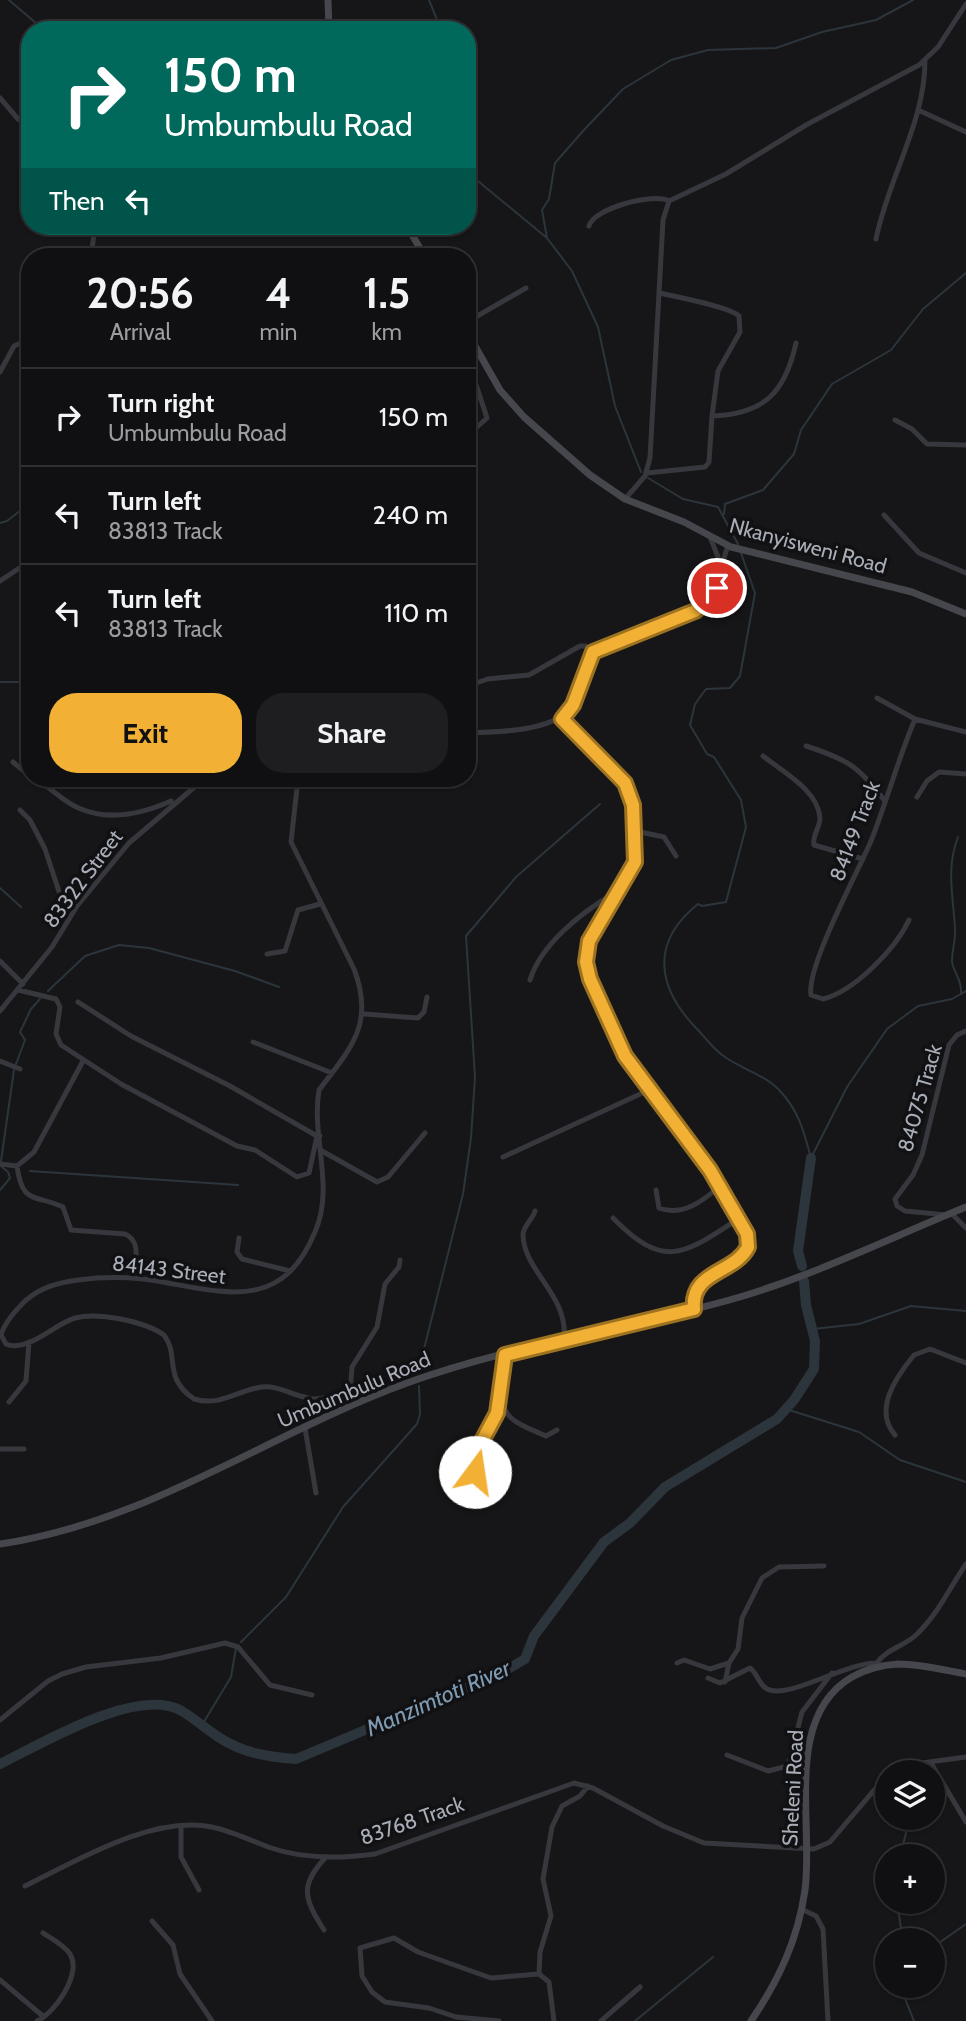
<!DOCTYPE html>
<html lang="en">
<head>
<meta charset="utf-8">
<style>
  body { margin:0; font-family:Cabin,sans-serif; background:#1e1e20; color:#f1f3f6; height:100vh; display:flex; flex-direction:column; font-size:26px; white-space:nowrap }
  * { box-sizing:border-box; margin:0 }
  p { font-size:23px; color:#9c9d9f }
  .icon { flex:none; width:38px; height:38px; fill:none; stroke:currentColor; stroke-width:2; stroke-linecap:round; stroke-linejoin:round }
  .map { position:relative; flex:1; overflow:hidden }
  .details { position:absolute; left:21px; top:248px; width:455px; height:539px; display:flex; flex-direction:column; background:#101012; border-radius:28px; box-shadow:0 2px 5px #0004,0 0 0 2px #303032 }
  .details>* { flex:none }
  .guide { position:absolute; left:21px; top:21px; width:455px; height:214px; border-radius:28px; box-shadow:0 2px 5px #0004,0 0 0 2px #303032; background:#00695c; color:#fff; overflow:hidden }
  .fabs { position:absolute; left:875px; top:1760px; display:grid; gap:14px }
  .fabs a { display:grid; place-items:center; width:70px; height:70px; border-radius:50%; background:#101012; box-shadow:0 2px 5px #0004,0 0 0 2px #303032; font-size:35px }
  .pin { position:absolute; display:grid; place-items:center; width:60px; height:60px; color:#fff; margin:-30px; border:4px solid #fff; border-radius:50%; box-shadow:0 2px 7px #0007 }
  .me { position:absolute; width:77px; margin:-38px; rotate:14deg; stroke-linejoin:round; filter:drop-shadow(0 0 5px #0008) }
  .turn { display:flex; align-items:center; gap:24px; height:147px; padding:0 28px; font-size:32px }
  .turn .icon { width:91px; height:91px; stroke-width:2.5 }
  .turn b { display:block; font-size:49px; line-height:60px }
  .then { display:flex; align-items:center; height:66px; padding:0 28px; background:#0003; gap:14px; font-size:26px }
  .eta { display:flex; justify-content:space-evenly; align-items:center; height:119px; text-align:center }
  .eta b { font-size:42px; font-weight:700; line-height:49px }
  .action { display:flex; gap:14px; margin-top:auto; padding:14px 28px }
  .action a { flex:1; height:80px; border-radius:28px; background:#f2b134; color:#111; font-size:28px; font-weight:700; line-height:80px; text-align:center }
  .action a+a { background:#1e1e20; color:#f1f3f6 }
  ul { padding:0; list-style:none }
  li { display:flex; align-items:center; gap:21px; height:98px; padding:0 28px; border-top:2px solid #303032 }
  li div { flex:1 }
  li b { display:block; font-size:26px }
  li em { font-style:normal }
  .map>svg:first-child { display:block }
</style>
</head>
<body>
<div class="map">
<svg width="966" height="2021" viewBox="0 0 966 2021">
  <rect width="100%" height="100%" fill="#161618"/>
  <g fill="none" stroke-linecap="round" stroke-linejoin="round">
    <!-- stream -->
    <path stroke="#2c353c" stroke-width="2" d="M9,0L44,30
      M429,0L441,30
      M467,172L547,238L572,271L598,327L615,406L641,472
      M547,238L542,210L549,199L555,163L583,131L623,89L671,60L708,50L776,48L822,32L876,20L913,0
      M648,478L683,499L718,507L738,544
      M724,514L725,504L763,490L794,454L801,430L832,384L891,350L923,309L966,273
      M0,523L7,521L30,503
      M741,553L755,593L740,676L730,688L706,689L695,704L690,725L707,754L714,757L741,800L746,827L726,902L702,906L698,904C649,943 657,989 699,1031C707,1040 715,1051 725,1057C742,1069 767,1076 780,1091C799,1111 804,1132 811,1158
      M0,682H30
      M958,837C946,868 953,895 955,928C956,939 952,950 952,961C953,972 962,980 961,992
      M0,888L21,907
      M48,991L85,956L119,945L149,948L235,971L279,987
      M16,1064L25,1040L20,1032L31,1009L40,999
      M811,1158L847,1087L887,1029L918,1006L952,999L966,991
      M1,1161L14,1070
      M30,1171L238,1185
      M0,1190L10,1178L8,1172L1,1166
      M813,1329L859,1324L911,1306L966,1311
      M420,1365L463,1194L471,1138L475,1077L466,936L516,877L600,804
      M786,1409L859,1432L900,1460L966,1482
      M241,1642L286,1597L343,1507L417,1424L420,1414L419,1386
      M202,1725L231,1677L236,1648
      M900,1857L906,1833L905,1818
      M897,1902L903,1941
      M933,1947L966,1924
      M906,1986L904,1996L914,2021
      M635,2021L713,1957"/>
    <!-- river -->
    <path stroke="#2c353c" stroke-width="10" d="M802,1266L798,1251L811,1158
      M0,1764C41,1744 135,1687 180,1710C194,1718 206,1729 220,1738C243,1753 268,1757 296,1759L501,1673L525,1659L534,1636L604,1542L630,1523L665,1487L777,1419L794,1400L814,1369L815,1341L806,1305L804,1281"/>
    <!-- street -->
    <path stroke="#37383d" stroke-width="5" d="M0,98L18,119L30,126
      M918,110L966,132
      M589,226C593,209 653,192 669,201
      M876,239C888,179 925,122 925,61
      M91,257L95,226
      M660,293C676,297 731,307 739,316L740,332L718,371L712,416
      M467,322L526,288
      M467,357L487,418L467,436
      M0,372L14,346L30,339
      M895,420L912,429L927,444L966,445
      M647,473L705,467L709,462L712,416C764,414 785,393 796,343
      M625,499L645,476L650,458L663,220L669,201L726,174L806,125L919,65L938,47L966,4
      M884,515L919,553L966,573
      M710,537L722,567
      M0,581L30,561
      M470,685L488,679L529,675L580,646H586L593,652
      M877,698L915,719C898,759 887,801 871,841C858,872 806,967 811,995L823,999C855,991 896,948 909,920
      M562,719L625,783L633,805L635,862L589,941L585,962L590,979L625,1057L710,1170L749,1239C748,1275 689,1267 694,1309
      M915,719L966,732
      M467,733C497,732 559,732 574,703C582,687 584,667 593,652L695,611C721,596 718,571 728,546
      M806,746C846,759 859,766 884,800
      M763,756C783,772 818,790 820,818C820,828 812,835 814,845L863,859
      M13,762L30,776
      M35,779C51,787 64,803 81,809C110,821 144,813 171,801
      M298,779L291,842L354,969C375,1024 351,1048 319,1090C311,1138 335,1186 315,1232C284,1307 233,1295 168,1283C138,1277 108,1276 78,1280C57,1283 41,1287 25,1301C16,1310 4,1323 1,1335L6,1344C28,1353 54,1324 75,1318C98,1312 144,1321 164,1335C180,1356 162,1377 194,1399C221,1407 237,1390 262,1387C279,1385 297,1398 315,1399C333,1399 346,1385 358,1403
      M917,797L927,781L939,772L966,774
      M20,810L30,820L45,849L68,919
      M635,831L664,837L676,856
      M267,954L285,951L298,910L320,904
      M0,961L23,984
      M530,980C541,944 582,912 613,894
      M18,990L56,999L60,1007L56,1034L61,1045L121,1084L237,1146L255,1150L297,1177L309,1173L317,1136H320
      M78,1002L131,1036L230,1086L317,1136
      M0,1011L52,947L77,906L129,843L204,779
      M364,1014L418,1018L424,1012L427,997
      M253,1042L332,1073
      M0,1061L20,1069
      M322,1151L377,1182L388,1177L425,1133
      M503,1157L649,1090
      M0,1164L17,1166L34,1152L83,1061
      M17,1166C22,1205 35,1194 63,1207L71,1230L125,1234C142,1241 135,1262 133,1278
      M656,1190L659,1208C682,1217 703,1201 720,1186
      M535,1211C533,1219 523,1226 523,1235C524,1272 569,1295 564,1340
      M951,1213L966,1228
      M947,1215L905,1211L897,1206L895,1199L913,1175L922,1155L949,1045L957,1035L966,1031
      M613,1218C664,1270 683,1255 738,1219
      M239,1238L237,1252L242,1259L290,1271
      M350,1393L352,1367L377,1327L385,1284L399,1267L400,1260
      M501,1401C507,1423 527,1427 546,1436L557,1430
      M9,1402L26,1381L29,1342
      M305,1428L316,1493
      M895,1435C873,1410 896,1377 914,1355L930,1349L966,1363
      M0,1449H24
      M478,1479L474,1460L497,1413L505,1355
      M677,1663L684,1660L710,1669L729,1663L738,1649L742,1618L762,1578L779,1567L824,1566
      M876,1664C886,1649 903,1647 916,1635C938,1614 949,1589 966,1564
      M708,1678L720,1683L750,1668C758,1674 758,1684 767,1689C788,1700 844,1663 876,1663
      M725,1682L729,1663
      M0,1720L48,1681L62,1674L86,1667L161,1658L225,1643L238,1647L270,1685L312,1695
      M727,1755L768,1771L788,1766L802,1712L832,1673
      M931,1763L966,1822
      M890,1773L907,1765L966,1757
      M181,1827V1857L199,1890
      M25,1886C78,1860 152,1815 212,1827C231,1831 250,1840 268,1847C302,1859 339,1859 375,1854L574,1783L593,1788L663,1826L704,1843L814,1849L830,1842L887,1775
      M801,1909L816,1916L823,1929L828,2021
      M152,1921L173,1945L180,1974L212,2021
      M324,1930C303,1897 300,1885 326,1857
      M539,1974L540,1952L551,1916L543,1879L552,1827L562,1806L580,1796L588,1786
      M0,1980L44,2017
      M37,2021C55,2013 82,1974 70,1954C64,1945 52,1939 43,1933
      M499,2021L456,2017L429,2008L385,2002L372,1992L362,1976L360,1948L394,1938L418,1952L491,1978L539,1974L549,1982L554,2021
      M601,2021L640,1987"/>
    <!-- secondary -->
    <path stroke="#45474d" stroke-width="7" d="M328,0L329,30
      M407,226L425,257
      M467,332L500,390L524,417L590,475L625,499L684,522L731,547L912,592L966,614
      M0,1544C147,1523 269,1433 407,1383C514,1344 630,1329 740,1297C817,1274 892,1237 966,1207
      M751,2021C779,1980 798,1939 805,1890C814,1823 783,1717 852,1677C866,1669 881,1665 898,1664C920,1664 944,1670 966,1674"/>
  </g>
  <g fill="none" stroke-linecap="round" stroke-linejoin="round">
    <!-- route casing -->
    <g stroke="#9d7322" stroke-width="18">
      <path id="route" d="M475,1472V1454L497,1413L505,1355L694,1309C690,1271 734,1274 748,1247L747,1234L710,1170L625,1056L590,979L586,962L589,941L635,862L633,805L625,783L562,719L573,705L593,652L695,611L708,601L717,588"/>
    </g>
    <!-- route -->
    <use href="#route" stroke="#f2b134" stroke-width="12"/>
  </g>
  <g text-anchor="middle" stroke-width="7" stroke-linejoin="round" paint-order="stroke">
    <!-- street labels -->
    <g font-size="21" fill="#a8adb8" stroke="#111113">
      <text transform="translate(808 546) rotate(15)" y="7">Nkanyisweni Road</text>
      <text transform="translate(855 831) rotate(-69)" y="7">84149 Track</text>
      <text transform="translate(83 879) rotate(-53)" y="7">83322 Street</text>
      <text transform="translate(920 1098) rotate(-74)" y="7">84075 Track</text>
      <text transform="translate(169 1270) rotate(7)" y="7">84143 Street</text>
      <text transform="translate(354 1390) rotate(-23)" y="7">Umbumbulu Road</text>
      <text transform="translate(793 1788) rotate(-87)" y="7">Sheleni Road</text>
      <text transform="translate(412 1821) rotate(-19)" y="7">83768 Track</text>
    </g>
    <!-- water labels -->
    <g font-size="23" font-style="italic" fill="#7f9bb3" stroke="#111113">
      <text transform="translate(438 1698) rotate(-24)" y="8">Manzimtoti River</text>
    </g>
  </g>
</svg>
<div class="fabs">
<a><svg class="icon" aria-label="layers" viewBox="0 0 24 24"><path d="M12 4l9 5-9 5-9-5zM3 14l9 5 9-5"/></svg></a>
<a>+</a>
<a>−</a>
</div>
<div class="pin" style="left:717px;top:588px;background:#d93025"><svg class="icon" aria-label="arrive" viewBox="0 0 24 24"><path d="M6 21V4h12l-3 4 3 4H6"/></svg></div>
<svg class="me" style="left:475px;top:1472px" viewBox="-20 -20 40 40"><circle r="19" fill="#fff"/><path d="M0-13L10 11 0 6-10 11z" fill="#f2b134"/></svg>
<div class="guide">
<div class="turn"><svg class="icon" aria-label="right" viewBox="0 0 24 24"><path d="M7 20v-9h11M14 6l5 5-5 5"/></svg><div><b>150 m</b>Umbumbulu Road</div></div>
<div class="then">Then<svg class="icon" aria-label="left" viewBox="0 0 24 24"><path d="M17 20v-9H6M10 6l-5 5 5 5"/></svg></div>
</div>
<section class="details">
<div class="eta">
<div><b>20:56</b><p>Arrival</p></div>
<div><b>4</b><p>min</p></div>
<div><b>1.5</b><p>km</p></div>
</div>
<ul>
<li><svg class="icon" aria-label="right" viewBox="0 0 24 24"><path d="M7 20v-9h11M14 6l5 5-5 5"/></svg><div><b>Turn right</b><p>Umbumbulu Road</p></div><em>150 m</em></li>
<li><svg class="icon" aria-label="left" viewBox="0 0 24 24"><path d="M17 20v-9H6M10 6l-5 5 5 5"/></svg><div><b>Turn left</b><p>83813 Track</p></div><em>240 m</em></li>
<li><svg class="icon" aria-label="left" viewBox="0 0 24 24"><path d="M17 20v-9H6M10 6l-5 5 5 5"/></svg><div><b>Turn left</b><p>83813 Track</p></div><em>110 m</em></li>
</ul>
<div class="action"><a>Exit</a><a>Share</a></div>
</section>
</div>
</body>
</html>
